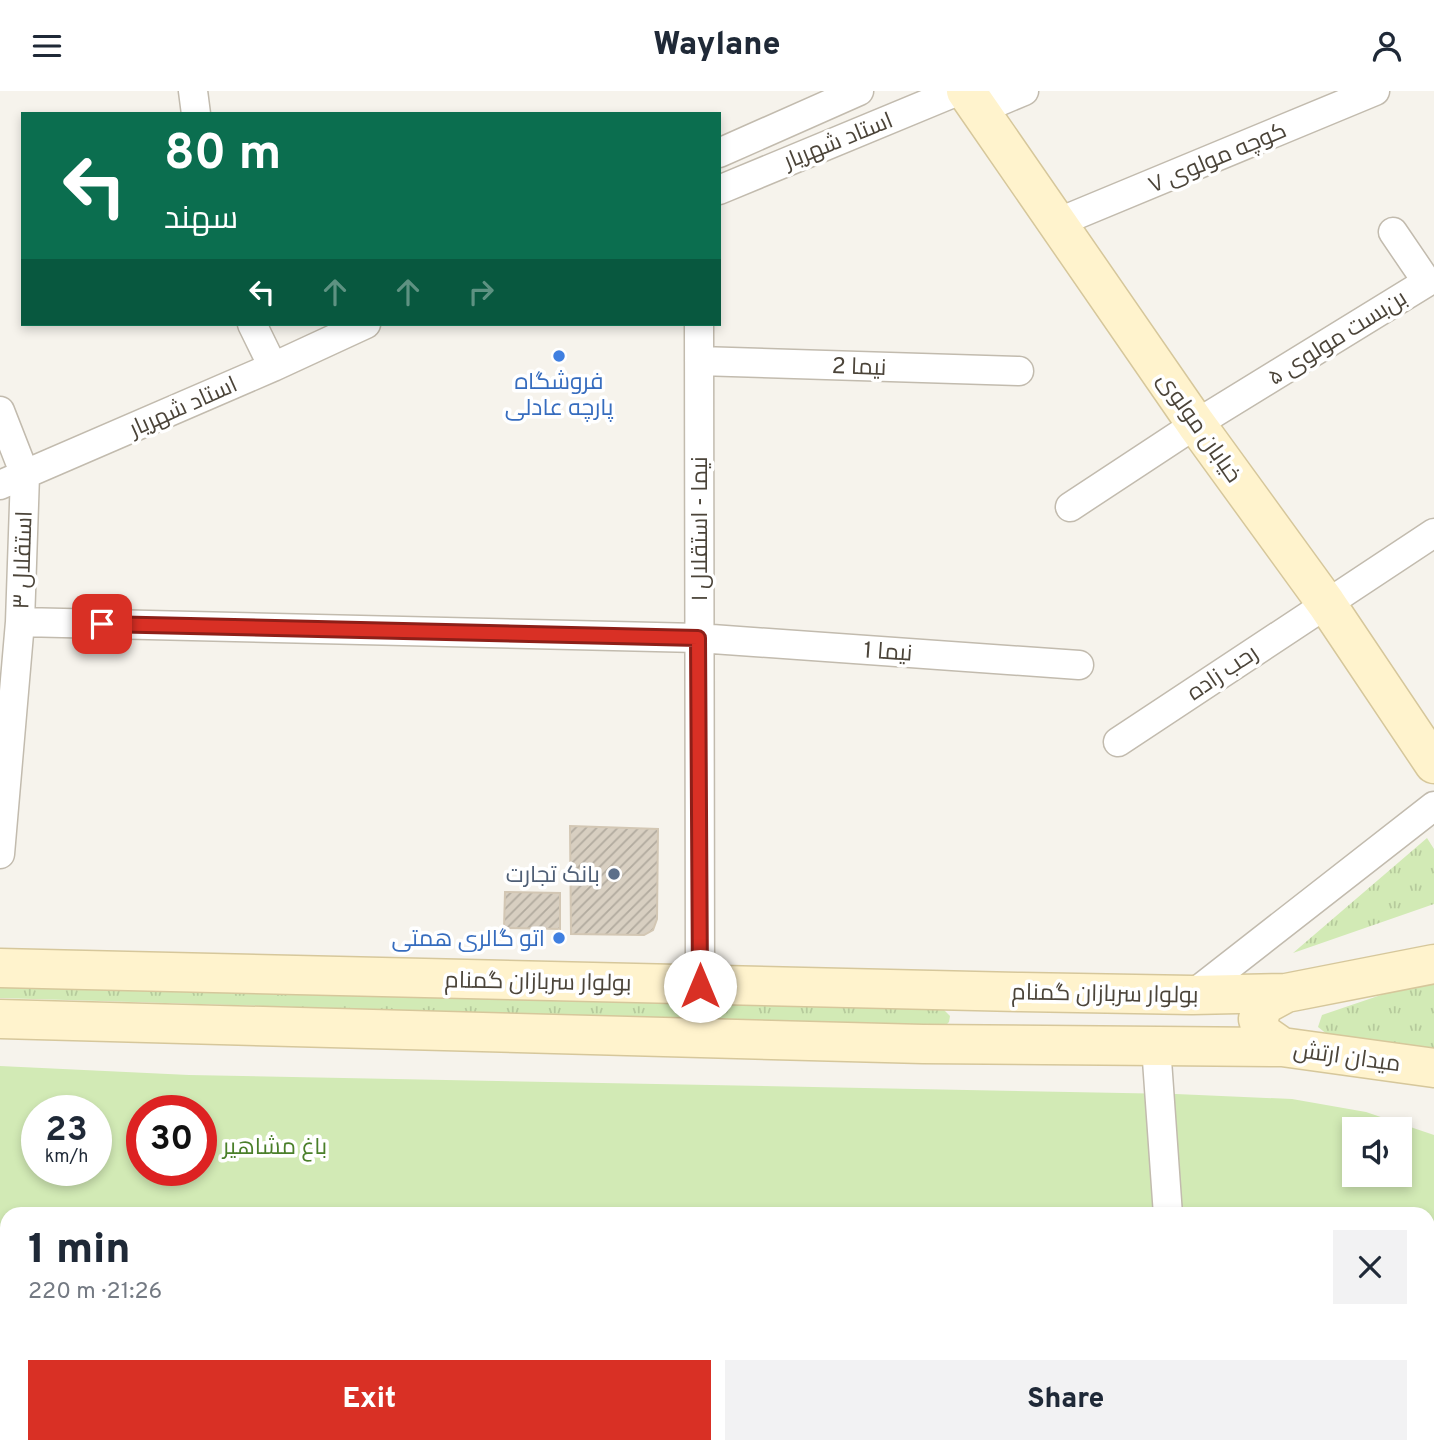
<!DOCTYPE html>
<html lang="en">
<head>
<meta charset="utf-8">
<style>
  body { margin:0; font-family:Overpass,Cairo,sans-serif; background:#f2f2f3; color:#1f2937; height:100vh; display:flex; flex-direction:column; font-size:26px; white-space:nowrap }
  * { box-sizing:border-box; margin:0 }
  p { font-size:23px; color:#747a83 }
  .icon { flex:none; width:38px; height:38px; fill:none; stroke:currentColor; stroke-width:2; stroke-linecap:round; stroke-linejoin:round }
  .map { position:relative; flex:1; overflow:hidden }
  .panel { position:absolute; left:0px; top:1116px; width:1435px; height:247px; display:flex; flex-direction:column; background:#fff; border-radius:21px 21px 0 0; box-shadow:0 4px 10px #0003 }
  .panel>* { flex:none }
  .banner { position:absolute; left:21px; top:21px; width:700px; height:214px; border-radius:0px; box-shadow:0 4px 10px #0003; background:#0b6e4f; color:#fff; overflow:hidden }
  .fabs { position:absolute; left:1342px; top:1026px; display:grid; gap:14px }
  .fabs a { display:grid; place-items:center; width:70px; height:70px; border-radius:0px; background:#fff; box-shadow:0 4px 10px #0003; font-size:35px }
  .speed { position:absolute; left:21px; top:1004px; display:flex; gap:14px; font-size:35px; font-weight:700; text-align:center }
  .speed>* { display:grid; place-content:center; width:91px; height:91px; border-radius:50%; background:#fff; box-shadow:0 4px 10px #0003; line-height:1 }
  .speed small { font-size:18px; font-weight:400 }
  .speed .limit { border:10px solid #d22; background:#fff; color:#111 }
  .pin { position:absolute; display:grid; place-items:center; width:60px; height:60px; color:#fff; margin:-30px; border-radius:14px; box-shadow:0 4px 10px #0006 }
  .me { position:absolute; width:77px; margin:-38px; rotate:0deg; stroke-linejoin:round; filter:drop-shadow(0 0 5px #0008) }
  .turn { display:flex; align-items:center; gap:24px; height:147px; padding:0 28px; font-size:32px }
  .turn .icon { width:91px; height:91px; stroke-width:2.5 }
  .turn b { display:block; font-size:49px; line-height:60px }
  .lanes { display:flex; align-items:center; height:66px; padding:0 28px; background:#0003; justify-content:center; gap:35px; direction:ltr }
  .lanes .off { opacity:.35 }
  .round { display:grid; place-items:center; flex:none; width:74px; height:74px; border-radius:0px; background:#f2f2f3 }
  .summary { display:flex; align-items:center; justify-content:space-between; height:119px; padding:0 28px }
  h1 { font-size:42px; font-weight:800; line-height:52px }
  .button { display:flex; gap:14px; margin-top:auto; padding:14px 28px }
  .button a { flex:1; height:80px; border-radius:0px; background:#d93025; color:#fff; font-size:28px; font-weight:800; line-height:80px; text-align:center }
  .button a+a { background:#f2f2f3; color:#1f2937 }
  header { display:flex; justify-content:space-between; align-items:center; height:91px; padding:0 28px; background:#fff; font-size:32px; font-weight:800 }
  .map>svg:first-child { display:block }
</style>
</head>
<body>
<header><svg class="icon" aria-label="menu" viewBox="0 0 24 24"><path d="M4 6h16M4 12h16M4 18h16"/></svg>Waylane<svg class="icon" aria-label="person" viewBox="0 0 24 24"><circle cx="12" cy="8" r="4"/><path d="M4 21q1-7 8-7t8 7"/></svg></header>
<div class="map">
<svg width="1434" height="1362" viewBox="0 0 1434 1362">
  <defs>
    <pattern id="grass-tufts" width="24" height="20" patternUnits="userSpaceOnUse" patternTransform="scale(1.75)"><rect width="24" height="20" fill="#d2eab5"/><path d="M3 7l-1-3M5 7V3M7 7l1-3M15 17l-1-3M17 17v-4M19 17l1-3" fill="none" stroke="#b6ca9c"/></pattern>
    <pattern id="building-hatch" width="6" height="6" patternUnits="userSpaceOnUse" patternTransform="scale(1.75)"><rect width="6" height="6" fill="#d8cfc1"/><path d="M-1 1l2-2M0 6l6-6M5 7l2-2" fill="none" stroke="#b1aa9e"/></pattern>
  </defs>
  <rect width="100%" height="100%" fill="#f6f3ec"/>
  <!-- grass -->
  <path fill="url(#grass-tufts)" d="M1427,747L1434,758V813L1293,862Z
    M1434,886V964L1328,944L1318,936L1322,924Z
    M0,891L942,917L950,925L949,931L944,936L0,907Z"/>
  <!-- green -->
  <path fill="#d2eab5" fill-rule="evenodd" d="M0,975L189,984L1176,1003L1292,1008L1366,1021L1434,1044V1362H0ZM37,1020H96V1080H37ZM142,1020H201V1080H142ZM1354,1038H1400V1083H1354ZM7,1124H1428V1356H7Z"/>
  <!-- building -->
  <path fill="url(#building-hatch)" stroke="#d3c7b4" stroke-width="2" d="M570,735L658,738L657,828L653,839L644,844L571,843Z
    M505,801L560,802V838L504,837Z"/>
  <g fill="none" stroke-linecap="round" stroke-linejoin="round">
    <!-- street casing -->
    <g stroke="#c2bbae" stroke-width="31">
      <path id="street" d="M193,0L196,23
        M979,19L1024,0
        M719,62L859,0
        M719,99L958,0
        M1059,131L1375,0
        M252,233L273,276
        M699,233L700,895
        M699,270L1019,280
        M0,320L25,384L20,531L0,763
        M0,394L273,276L366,233
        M1070,416L1196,333L1427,191L1393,141
        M20,531L698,547L1079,574
        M1118,651L1434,442
        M1192,904L1434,715
        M1156,955L1168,1124
        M1162,1362L1163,1356"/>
    </g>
    <!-- secondary casing -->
    <g stroke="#d6c79b" stroke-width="41">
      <path id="secondary" d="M966,0L1196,333L1326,512L1434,673
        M1434,873L1286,902L1264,914L1258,928L1262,942L1282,956L1434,977
        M0,877L1021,901L1192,904L1286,902
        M0,928L923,953L1282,956"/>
    </g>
    <!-- street -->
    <use href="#street" stroke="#fff" stroke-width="28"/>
    <!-- secondary -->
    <use href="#secondary" stroke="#fff3cd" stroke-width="38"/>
  </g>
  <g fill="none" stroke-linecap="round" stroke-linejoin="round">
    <!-- route casing -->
    <g stroke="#8d1f18" stroke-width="18">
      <path id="route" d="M102,533L698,547L700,895"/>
    </g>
    <!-- route -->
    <use href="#route" stroke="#d93025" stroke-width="12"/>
  </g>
  <!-- markers -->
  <g fill="#3f7fe0" stroke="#fff" stroke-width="2.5">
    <circle cx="559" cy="265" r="7"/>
    <circle cx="559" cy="847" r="7"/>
  </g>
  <circle fill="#5c6f8a" stroke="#fff" stroke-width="2.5" cx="614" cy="783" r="7"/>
  <g text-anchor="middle" stroke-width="7" stroke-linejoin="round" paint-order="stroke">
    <!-- street labels -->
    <g font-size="23" fill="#4b4439" stroke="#fff">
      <text transform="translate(838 49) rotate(-22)" y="8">استاد شهریار</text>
      <text transform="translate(1217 66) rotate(-23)" y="8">کوچه مولوی ۷</text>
      <text transform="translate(1337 246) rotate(-32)" y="8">بن‌بست مولوی ۵</text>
      <text transform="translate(859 275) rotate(2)" y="8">نیما 2</text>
      <text transform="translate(183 315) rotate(-24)" y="8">استاد شهریار</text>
      <text transform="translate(1200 336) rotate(55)" y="8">خیابان مولوی</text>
      <text transform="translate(699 438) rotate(-90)" y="8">نیما - استقلال ۱</text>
      <text transform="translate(22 469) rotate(-88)" y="8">استقلال ۳</text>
      <text transform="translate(888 560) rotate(4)" y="8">نیما 1</text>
      <text transform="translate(1222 581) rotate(-34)" y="8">رحب زاده</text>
      <text transform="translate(538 890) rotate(1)" y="8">بولوار سربازان گمنام</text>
      <text transform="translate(1105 902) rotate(1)" y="8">بولوار سربازان گمنام</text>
      <text transform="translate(1347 965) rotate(8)" y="8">میدان ارتش</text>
    </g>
    <!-- shop labels -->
    <g font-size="23" fill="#366cbe" stroke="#fff">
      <text x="559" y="298">فروشگاه<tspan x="559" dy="26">پارچه عادلی</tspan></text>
      <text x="545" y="855" text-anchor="end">اتو گالری همتی</text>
    </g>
    <!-- service labels -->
    <g font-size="23" fill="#4e5e75" stroke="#fff" text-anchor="end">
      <text x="600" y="791">بانک تجارت</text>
    </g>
    <!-- park labels -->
    <g font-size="23" fill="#4a7f2a" stroke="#fff">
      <text x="275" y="1063">باغ مشاهیر</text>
    </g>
  </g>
</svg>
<div class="fabs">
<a><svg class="icon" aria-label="sound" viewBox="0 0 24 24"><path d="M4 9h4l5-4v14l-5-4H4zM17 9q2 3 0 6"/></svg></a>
</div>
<div class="speed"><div>23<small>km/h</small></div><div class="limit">30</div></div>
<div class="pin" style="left:102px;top:533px;background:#d93025"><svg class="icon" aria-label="arrive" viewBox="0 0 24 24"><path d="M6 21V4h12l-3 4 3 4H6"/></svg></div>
<svg class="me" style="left:700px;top:895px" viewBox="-20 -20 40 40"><circle r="19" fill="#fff"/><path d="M0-13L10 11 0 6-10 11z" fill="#d93025"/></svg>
<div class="banner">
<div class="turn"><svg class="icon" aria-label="left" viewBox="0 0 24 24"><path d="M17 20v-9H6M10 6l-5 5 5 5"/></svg><div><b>80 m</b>سهند</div></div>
<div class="lanes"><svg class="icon" aria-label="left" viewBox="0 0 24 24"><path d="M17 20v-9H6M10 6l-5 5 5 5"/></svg><svg class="icon off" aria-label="ahead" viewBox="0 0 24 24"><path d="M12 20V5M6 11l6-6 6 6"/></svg><svg class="icon off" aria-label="ahead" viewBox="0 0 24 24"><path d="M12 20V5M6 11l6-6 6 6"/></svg><svg class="icon off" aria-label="right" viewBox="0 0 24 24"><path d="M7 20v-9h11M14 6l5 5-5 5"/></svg></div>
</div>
<section class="panel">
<div class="summary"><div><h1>1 min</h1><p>220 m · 21:26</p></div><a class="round"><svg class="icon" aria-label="close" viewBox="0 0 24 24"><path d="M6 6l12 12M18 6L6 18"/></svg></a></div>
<div class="button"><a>Exit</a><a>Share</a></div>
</section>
</div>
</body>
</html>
